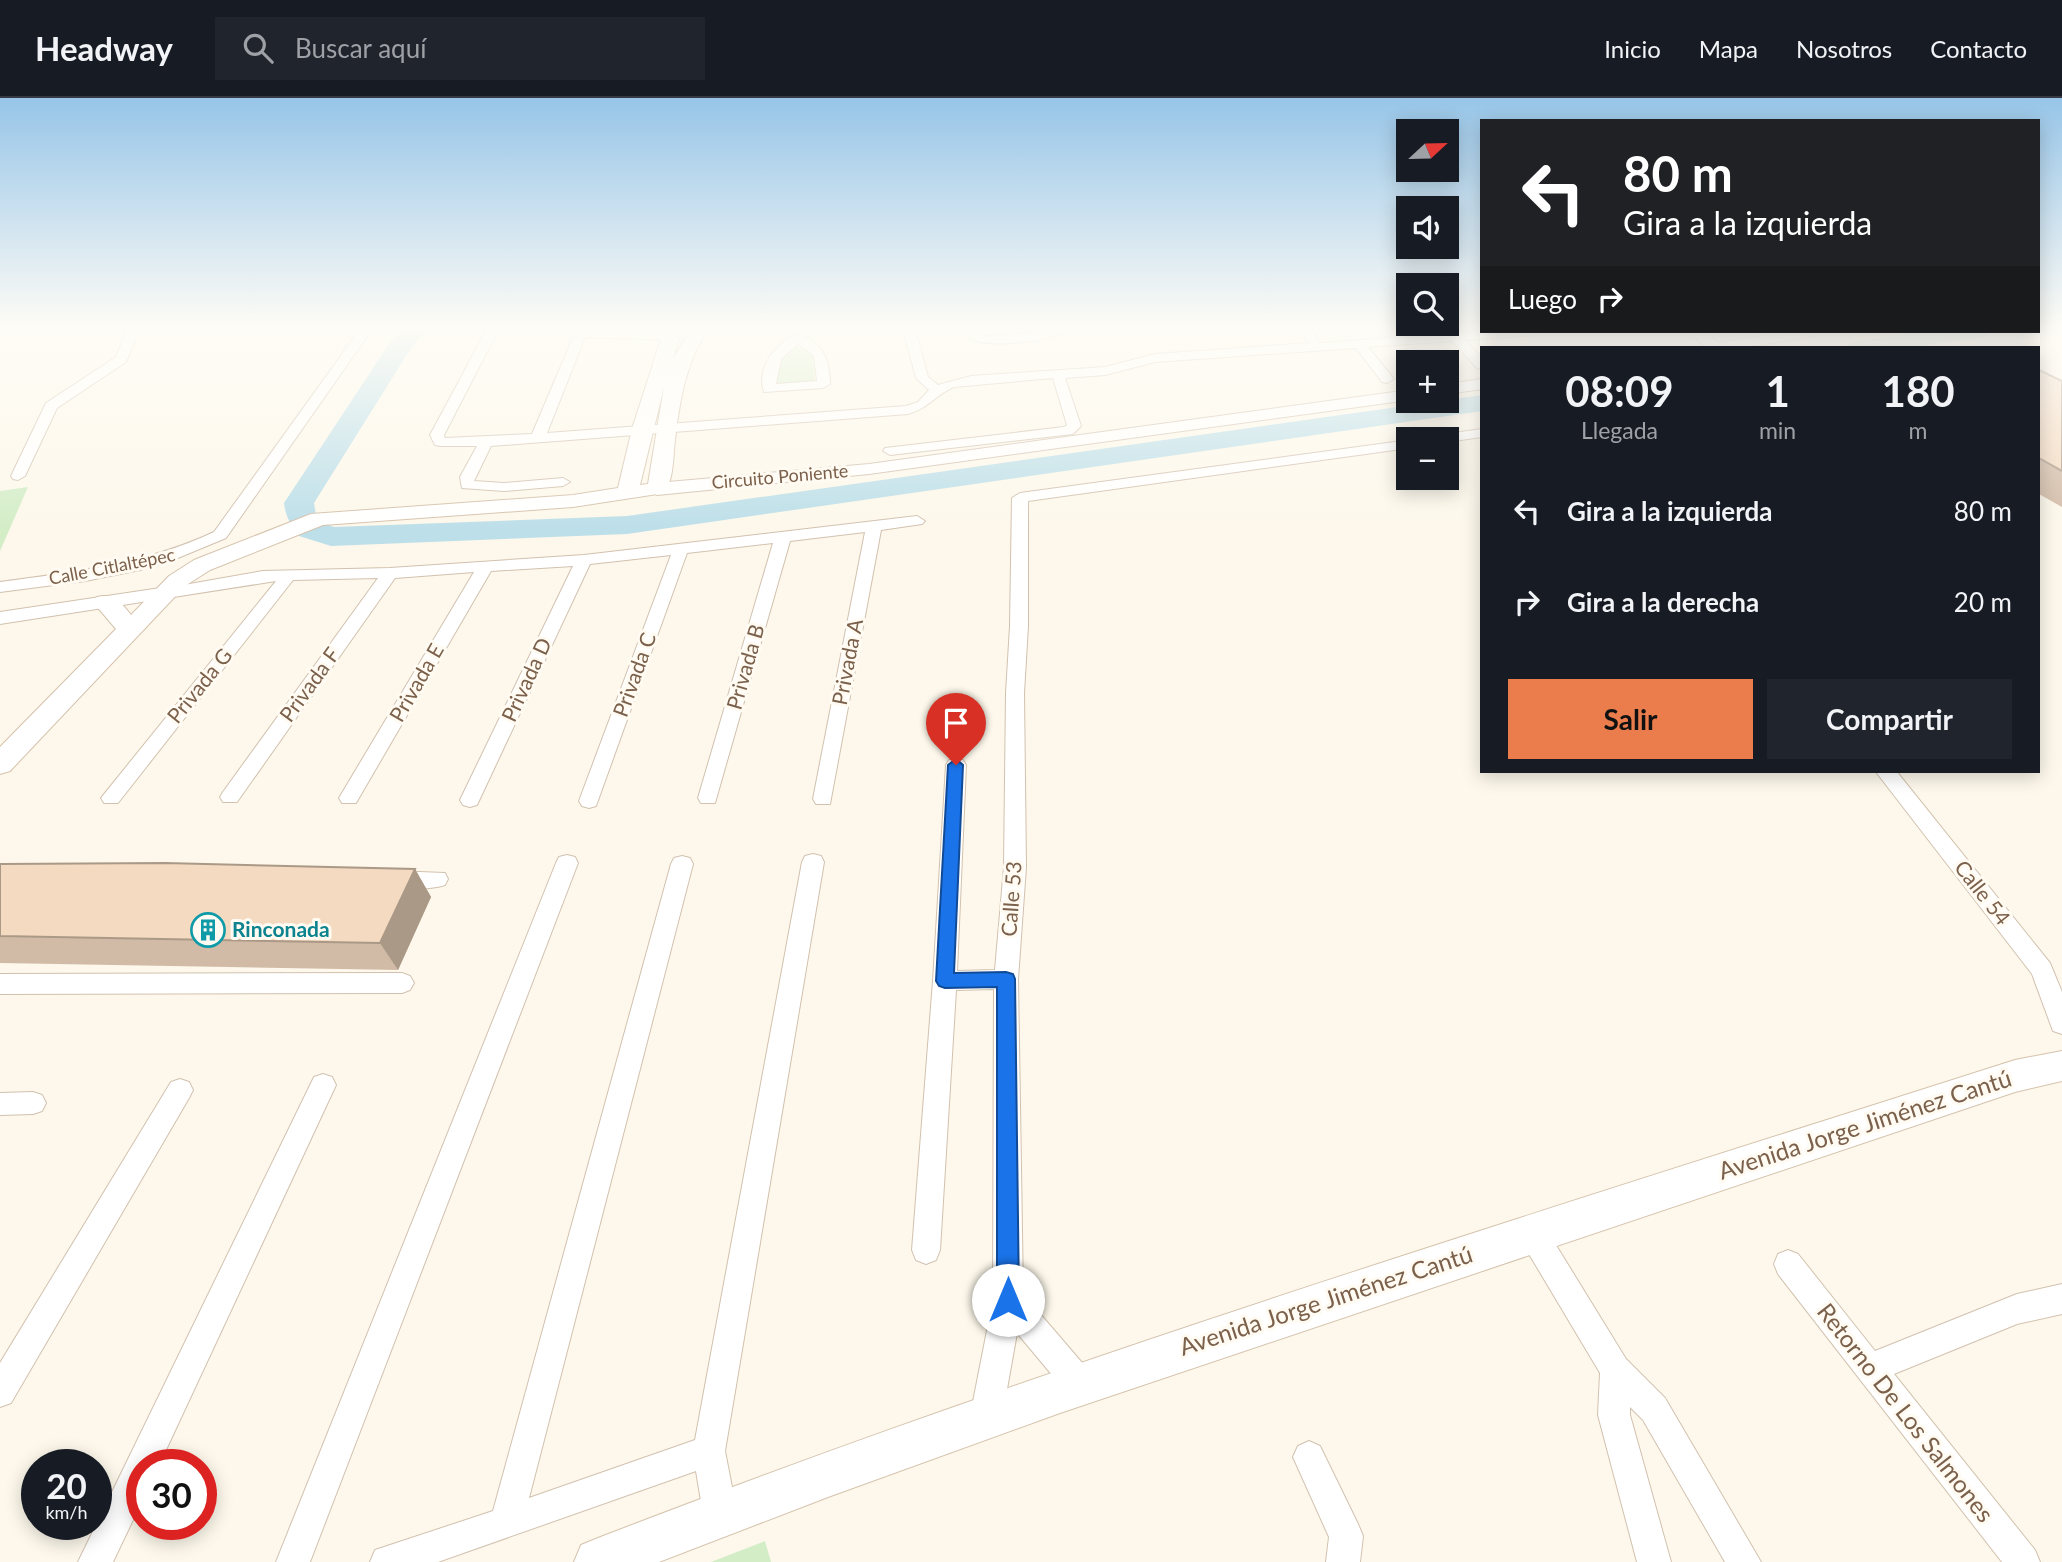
<!DOCTYPE html>
<html lang="es">
<head>
<meta charset="utf-8">
<style>
  body { margin:0; font-family:Lato,sans-serif; background:#20242c; color:#f1f3f6; height:100vh; display:flex; flex-direction:column; font-size:26px; white-space:nowrap }
  * { box-sizing:border-box; margin:0 }
  p { font-size:23px; color:#9ea1a6 }
  .icon { flex:none; width:38px; height:38px; fill:none; stroke:currentColor; stroke-width:2; stroke-linecap:round; stroke-linejoin:round }
  .map { position:relative; flex:1; overflow:hidden }
  .side { position:absolute; left:1480px; top:248px; width:560px; height:427px; display:flex; flex-direction:column; background:#171b24; border-radius:0px; box-shadow:0 4px 18px #0003 }
  .side>* { flex:none }
  .guide { position:absolute; left:1480px; top:21px; width:560px; height:214px; border-radius:0px; box-shadow:0 4px 18px #0003; background:#202124; color:#fff; overflow:hidden }
  .needle { width:46px; rotate:68deg }
  .fabs { position:absolute; left:1396px; top:21px; display:grid; gap:14px }
  .fabs a { display:grid; place-items:center; width:63px; height:63px; border-radius:0px; background:#171b24; box-shadow:0 4px 18px #0003; font-size:35px }
  .speed { position:absolute; left:21px; top:1351px; display:flex; gap:14px; font-size:35px; font-weight:700; text-align:center }
  .speed>* { display:grid; place-content:center; width:91px; height:91px; border-radius:50%; background:#171b24; box-shadow:0 4px 18px #0003; line-height:1 }
  .speed small { font-size:18px; font-weight:400 }
  .speed .limit { border:10px solid #d22; background:#fff; color:#111 }
  .pin { position:absolute; display:grid; place-items:center; width:60px; height:60px; color:#fff; margin:-72px -30px; border-radius:50% 50% 50% 0; rotate:-45deg; box-shadow:0 0 7px #0007 }
  .pin .icon { rotate:45deg }
  .me { position:absolute; width:77px; margin:-38px; rotate:0deg; stroke-linejoin:round; filter:drop-shadow(0 0 5px #0008) }
  .turn { display:flex; align-items:center; gap:24px; height:147px; padding:0 28px; font-size:32px }
  .turn .icon { width:91px; height:91px; stroke-width:2.5 }
  .turn b { display:block; font-size:49px; line-height:60px }
  .then { display:flex; align-items:center; height:66px; padding:0 28px; background:#0003; gap:14px; font-size:26px }
  .eta { display:flex; justify-content:space-evenly; align-items:center; height:119px; text-align:center }
  .eta b { font-size:42px; font-weight:700; line-height:49px }
  .cta { display:flex; gap:14px; margin-top:auto; padding:14px 28px }
  .cta a { flex:1; height:80px; border-radius:0px; background:#eb7d4c; color:#111; font-size:28px; font-weight:700; line-height:80px; text-align:center }
  .cta a+a { background:#20242c; color:#f1f3f6 }
  ul { padding:0; list-style:none }
  li { display:flex; align-items:center; gap:21px; height:91px; padding:0 28px }
  li div { flex:1 }
  li b { display:block; font-size:26px }
  li em { font-style:normal }
  header { display:flex; align-items:center; gap:42px; box-sizing:border-box; height:98px; padding:0 35px; background:#171b24; border-bottom:2px solid #363941 }
  header strong { font-size:33px }
  nav { display:flex; gap:38px; margin-inline-start:auto; font-size:24px }
  .search { width:490px; height:63px; background:#20242c; display:flex; align-items:center; gap:18px; box-sizing:border-box; padding:0 24px; border-radius:0px; color:#9ea1a6; font-size:26px }
  .map>svg:first-child { display:block }
</style>
</head>
<body>
<header>
<strong>Headway</strong>
<div class="search"><svg class="icon" aria-label="search" viewBox="0 0 24 24"><circle cx="10" cy="10" r="6"/><path d="M15 15l6 6"/></svg>Buscar aquí</div>
<nav><a>Inicio</a><a>Mapa</a><a>Nosotros</a><a>Contacto</a></nav>
</header>
<div class="map">
<svg width="2062" height="1464" viewBox="0 0 2062 1464">
  <rect width="100%" height="100%" fill="#fdf8eb"/>
  <!-- green -->
  <path fill="#d3edc7" d="M796,248L813,257L815,287L771,290V264Z
    M28,389L0,453V393Z
    M765,1443L771,1464H711Z"/>
  <g fill="none" stroke-linecap="round" stroke-linejoin="round">
    <!-- river -->
    <path fill="#bddfe9" fill-rule="evenodd" d="M406,227H431L411,250L314,405L317,423L334,429L627,418L1482,297V313L627,436L331,448L299,438C291,426 286,421 284,405L389,246Z
      M1928,233H1990L1987,238L1978,240L1908,250H1846L1849,245L1858,243Z"/>
    <!-- minor casing -->
    <g stroke="#d2c1af" stroke-width="2">
      <path id="minor" d="M129,227H141L126,264L57,310L25,378L18,382L13,381L11,378L46,305L116,259Z
        M363,227H375L226,440L173,462L140,472L85,483L0,494V484C74,474 146,466 214,434Z
        M489,227H501L444,337L445,340L532,336L575,235L561,227H577L594,234H671L677,238L671,242L585,239L547,335L906,308L918,304L929,292L916,280L902,227H914L928,279L938,287L971,278L1105,269L1155,256L1309,245L1297,227H1309L1320,245L1489,233H1543L1537,237L1465,242L1482,260V271L1477,270L1452,243L1368,249L1394,281L1387,285L1382,284L1356,250L1155,264L1105,277L1065,280L1081,328L1073,336L890,357L883,353L885,350L1064,329L1067,327L1053,280L954,289C935,297 929,310 908,316L491,348L474,383L504,385L563,380L570,384L563,388L504,393L462,390L460,379L477,348H440L435,347L430,337Z
        M966,227H978L981,237L986,238L1032,235L1061,227H1080C1059,243 996,250 972,242Z
        M798,236C823,245 830,261 830,286L823,290L764,294C756,270 776,244 798,236ZM798,246L814,258L817,283L776,286L781,261Z
        M1482,331V339L1447,344V341H1432L1439,337Z
        M1409,342V350L1028,403V528L1024,595L1026,769L1018,881L1023,1196L1090,1274L1094,1285L1090,1296L1079,1300L1068,1296L1017,1235L1002,1319L997,1330L986,1335L975,1330L970,1319L993,1202L994,891L956,892L940,1152L936,1162L926,1166L916,1162L912,1152L933,883L946,667L949,662H963L966,667L957,873L995,872L1004,769L1006,595L1010,528L1012,400L1020,395Z
        M917,418L925,423L922,426L881,432L830,706H816L813,701L865,434L790,443L715,705H701L698,700L773,445L687,455L596,708L589,710L582,708L579,703L671,457L590,466L477,707L470,709L463,707L460,702L573,468L491,473L356,705H342L339,700L474,474L395,480L237,704H223L220,699L223,694L378,480L293,482L118,705H104L101,700L276,483L167,500L161,499L159,495L161,491L263,473L390,470L584,457Z
        M1876,674H1897L2050,865L2062,894V936L2053,933L2032,876Z
        M813,756L821,758L824,764L725,1353L737,1415L732,1427L720,1432L708,1427L703,1415L696,1373L438,1464H370L375,1452L493,1413L671,766L674,760L682,758L690,760L693,766L529,1400L695,1342L802,764L805,758Z
        M567,757L575,759L578,765L310,1464H276L556,765L559,759Z
        M394,773L445,775L448,781L445,787C429,792 402,792 386,787L383,781L386,775Z
        M402,875L410,878L414,885L410,892L402,895L0,896V876Z
        M323,976L332,979L336,987L159,1367H142V1403L113,1464H78L314,979Z
        M180,981L189,984L193,992L189,1000L11,1305L0,1309V1265L171,984Z
        M33,994L42,997L46,1005L42,1013L33,1016L0,1017V995Z
        M1533,1122L1543,1126L1626,1261L1665,1300L1761,1464H1725L1643,1322L1630,1309V1317L1671,1464H1637L1598,1317L1600,1275L1523,1146L1519,1136L1523,1126Z
        M1788,1152L1798,1156L1875,1253L2017,1196L2062,1186V1216L2017,1226L1894,1276L2035,1452L2040,1464H2002L1778,1176L1774,1166L1778,1156Z
        M1309,1343L1320,1348L1358,1426L1363,1438L1360,1464H1326L1329,1439L1293,1359L1298,1348Z"/>
    </g>
    <!-- tertiary casing -->
    <g stroke="#d2c1af" stroke-width="2">
      <path id="tertiary" d="M1687,233H1703L1720,245L1788,233H1820L1812,238L1743,250H1707Z
        M1482,281V291L1447,296V286Z
        M1409,292V302L869,376L657,397L648,391L657,385L869,366Z
        M167,489L174,491L178,495L174,499L0,526V514Z"/>
    </g>
    <!-- secondary casing -->
    <g stroke="#d5c2ac" stroke-width="2">
      <path id="secondary" d="M693,227H711C686,262 680,300 675,342C673,358 674,382 664,395L573,409L323,427L210,472L185,488L10,673L0,676V649L116,531L93,504L97,499C113,495 121,504 131,517L169,478L194,462L311,416L573,397L618,390L632,331L661,241L670,236L679,241L673,261ZM664,289L648,386L640,387Z
        M2062,953V983L2015,994L1060,1315L828,1399L659,1464H574L581,1447L598,1440C1063,1260 1540,1114 2015,962Z"/>
    </g>
    <!-- minor -->
    <use href="#minor" fill="#fff" fill-rule="evenodd"/>
    <!-- tertiary -->
    <use href="#tertiary" fill="#fff" fill-rule="evenodd"/>
    <!-- secondary -->
    <use href="#secondary" fill="#fff" fill-rule="evenodd"/>
  </g>
  <!-- wall -->
  <path fill="#d2bba6" d="M2039,272L2062,283V409L2039,396Z
    M0,766L415,771L431,799L398,872L0,865Z"/>
  <!-- shaded-wall -->
  <path fill="#ab9987" d="M415,771L431,799L398,872L380,845Z"/>
  <!-- building -->
  <path fill="#f4dac1" stroke="#ab9987" stroke-width="2" d="M2039,272L2062,283V373L2039,360Z
    M165,765L415,771L380,845L0,838V766Z"/>
  <!-- sky -->
  <linearGradient id="sky" x2="0" y2="1"><stop stop-color="#97c5e8"/><stop offset="0.53" stop-color="#fefcf6"/><stop offset="1" stop-color="#fefcf6" stop-opacity="0"/></linearGradient>
  <rect width="2062" height="432" fill="url(#sky)"/>
  <!-- route -->
  <path fill="#1a73e8" stroke="#114b97" stroke-width="2" d="M956,661L963,667L954,875L1006,874L1013,876L1015,881L1019,1202L1016,1210L1008,1213L1000,1210L997,1202V889L945,890L939,888L936,883L948,667Z"/>
  <!-- icons -->
  <defs>
    <g id="building-ring" transform="scale(1.75)"><circle r="9.5" fill="#fffbf2" stroke="#0f9aa8" stroke-width="1.5"/><path d="M-4-6H4V6H1V3H-1V6H-4ZM-2.5-4.3h1.7v1.8h-1.7ZM.8-4.3h1.7v1.8H.8ZM-2.5-1h1.7V.8h-1.7ZM.8-1h1.7V.8H.8Z" fill="#0f9aa8"/></g>
  </defs>
  <g fill-rule="evenodd">
    <use href="#building-ring" x="208" y="832"/>
  </g>
  <g text-anchor="middle" stroke-width="6" stroke-linejoin="round" paint-order="stroke">
    <!-- far-street labels -->
    <g font-size="18" fill="#7b604b" stroke="#fffbf2">
      <text transform="translate(780 379) rotate(-5)" y="6">Circuito Poniente</text>
      <text transform="translate(112 469) rotate(-11)" y="6">Calle Citlaltépec</text>
    </g>
    <!-- street labels -->
    <g font-size="21" fill="#7b604b" stroke="#fffbf2">
      <text transform="translate(848 564) rotate(-79)" y="7">Privada A</text>
      <text transform="translate(746 569) rotate(-74)" y="7">Privada B</text>
      <text transform="translate(635 577) rotate(-70)" y="7">Privada C</text>
      <text transform="translate(527 582) rotate(-65)" y="7">Privada D</text>
      <text transform="translate(417 585) rotate(-60)" y="7">Privada E</text>
      <text transform="translate(310 587) rotate(-54)" y="7">Privada F</text>
      <text transform="translate(200 588) rotate(-51)" y="7">Privada G</text>
      <text transform="translate(1982 795) rotate(52)" y="7">Calle 54</text>
      <text transform="translate(1012 801) rotate(-86)" y="7">Calle 53</text>
    </g>
    <!-- culture labels -->
    <g font-size="21" font-weight="bold" fill="#0d838f" stroke="#fffbf2" text-anchor="start">
      <text x="232" y="839">Rinconada</text>
    </g>
    <!-- near-street labels -->
    <g font-size="24" fill="#7b604b" stroke="#fffbf2">
      <text transform="translate(1865 1027) rotate(-18)" y="8">Avenida Jorge Jiménez Cantú</text>
      <text transform="translate(1326 1203) rotate(-18)" y="8">Avenida Jorge Jiménez Cantú</text>
      <text transform="translate(1905 1315) rotate(52)" y="8">Retorno De Los Salmones</text>
    </g>
  </g>
</svg>
<div class="fabs">
<a><svg class="needle" viewBox="-14 -14 28 28"><path d="M0-13l5 13h-10z" fill="#e53935"/><path d="M0 13l5-13h-10z" fill="#9ea1a6"/></svg></a>
<a><svg class="icon" aria-label="sound" viewBox="0 0 24 24"><path d="M4 9h4l5-4v14l-5-4H4zM17 9q2 3 0 6"/></svg></a>
<a><svg class="icon" aria-label="search" viewBox="0 0 24 24"><circle cx="10" cy="10" r="6"/><path d="M15 15l6 6"/></svg></a>
<a>+</a>
<a>−</a>
</div>
<div class="speed"><div>20<small>km/h</small></div><div class="limit">30</div></div>
<div class="pin" style="left:956px;top:667px;background:#d93025"><svg class="icon" aria-label="arrive" viewBox="0 0 24 24"><path d="M6 21V4h12l-3 4 3 4H6"/></svg></div>
<svg class="me" style="left:1008px;top:1202px" viewBox="-20 -20 40 40"><circle r="19" fill="#fff"/><path d="M0-13L10 11 0 6-10 11z" fill="#1a73e8"/></svg>
<div class="guide">
<div class="turn"><svg class="icon" aria-label="left" viewBox="0 0 24 24"><path d="M17 20v-9H6M10 6l-5 5 5 5"/></svg><div><b>80 m</b>Gira a la izquierda</div></div>
<div class="then">Luego<svg class="icon" aria-label="right" viewBox="0 0 24 24"><path d="M7 20v-9h11M14 6l5 5-5 5"/></svg></div>
</div>
<section class="side">
<div class="eta">
<div><b>08:09</b><p>Llegada</p></div>
<div><b>1</b><p>min</p></div>
<div><b>180</b><p>m</p></div>
</div>
<ul>
<li><svg class="icon" aria-label="left" viewBox="0 0 24 24"><path d="M17 20v-9H6M10 6l-5 5 5 5"/></svg><div><b>Gira a la izquierda</b></div><em>80 m</em></li>
<li><svg class="icon" aria-label="right" viewBox="0 0 24 24"><path d="M7 20v-9h11M14 6l5 5-5 5"/></svg><div><b>Gira a la derecha</b></div><em>20 m</em></li>
</ul>
<div class="cta"><a>Salir</a><a>Compartir</a></div>
</section>
</div>
</body>
</html>
